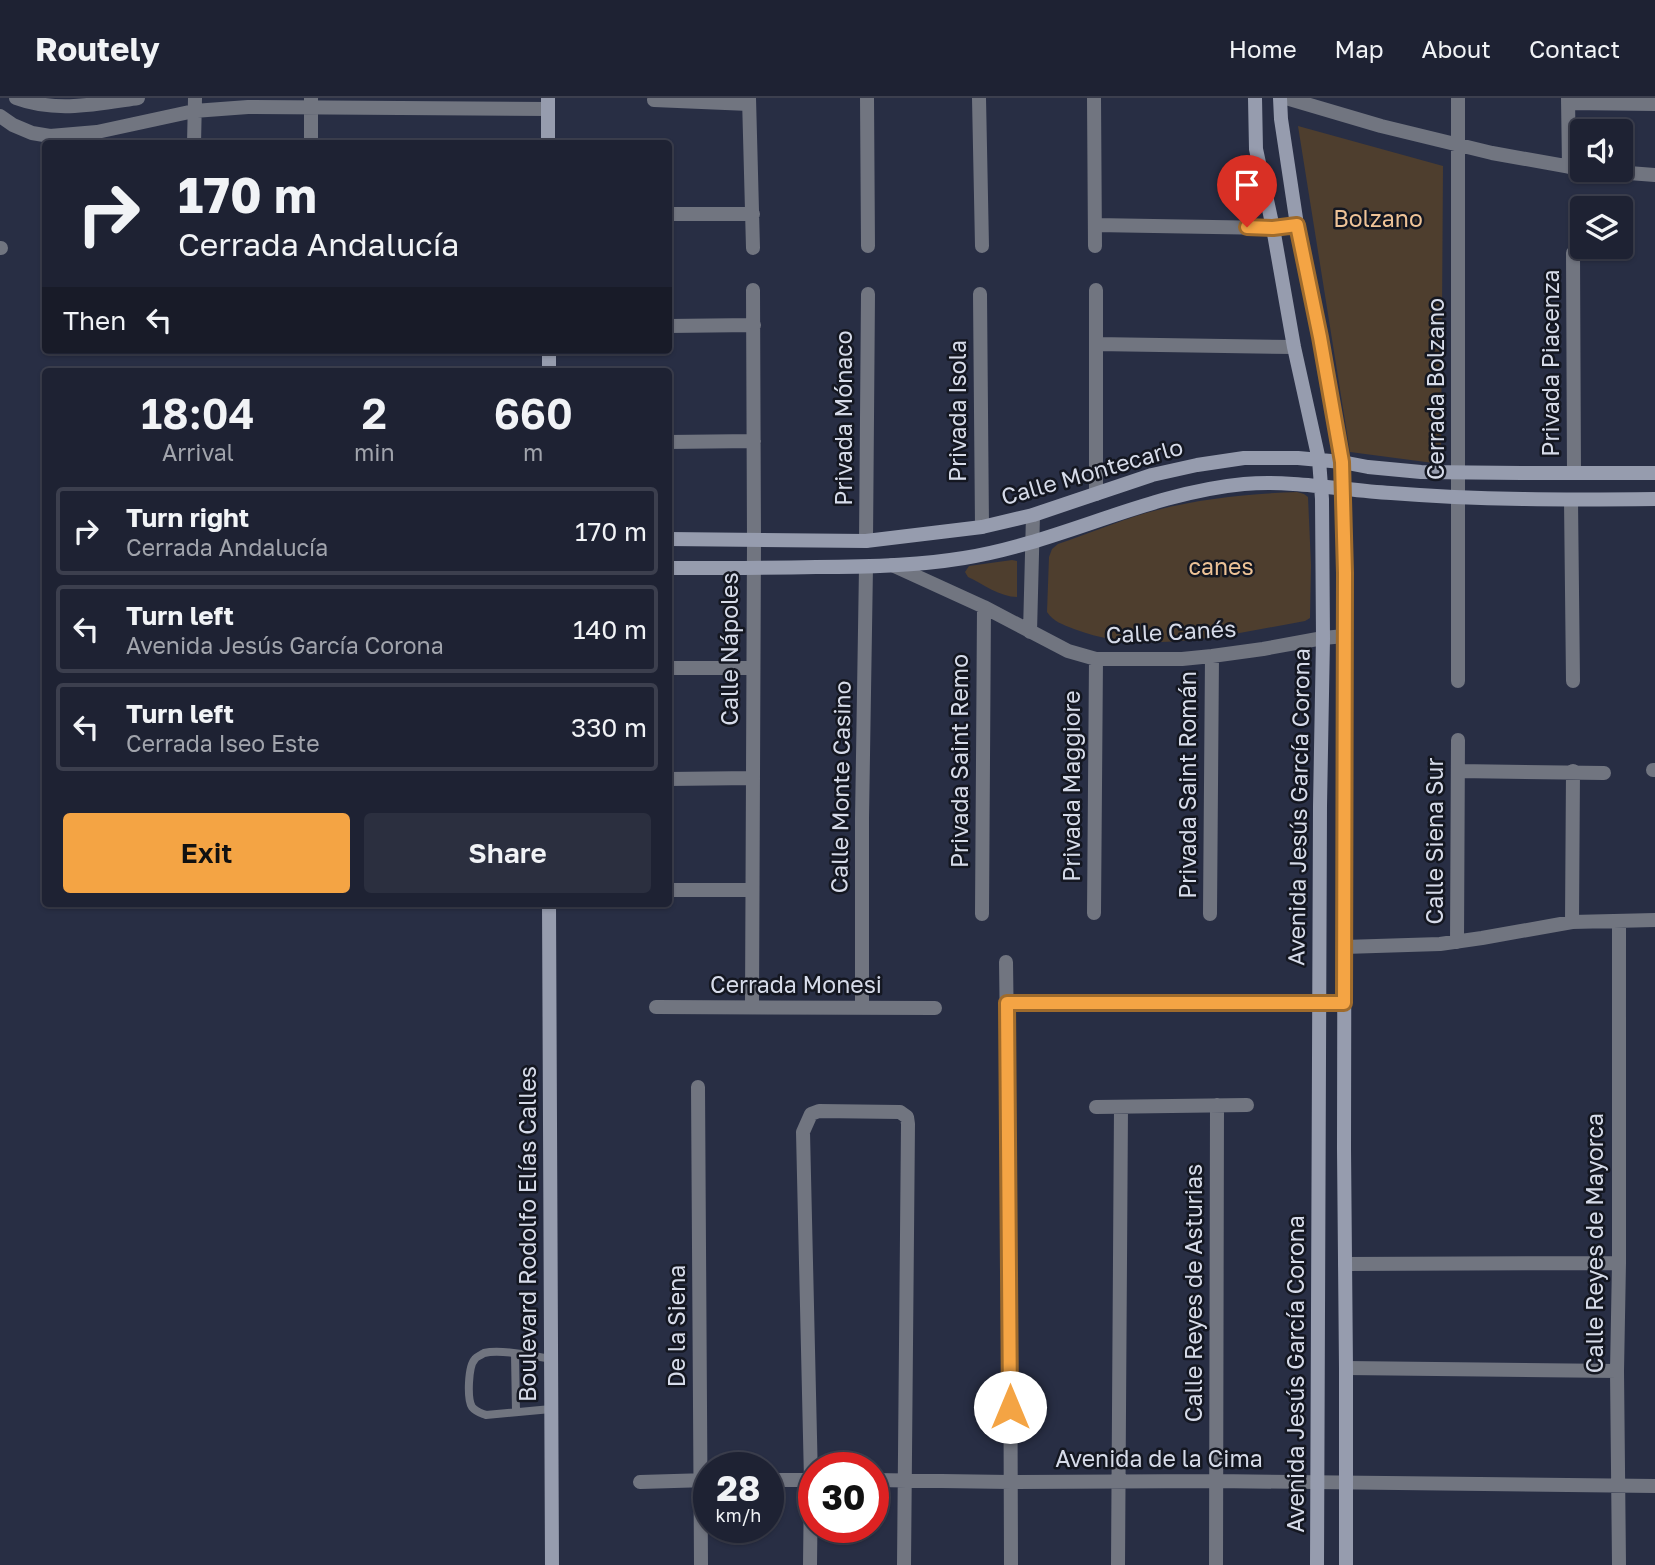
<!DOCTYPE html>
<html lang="en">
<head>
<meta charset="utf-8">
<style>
  body { margin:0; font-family:"Golos Text",sans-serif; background:#2b2f3f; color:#f1f3f6; height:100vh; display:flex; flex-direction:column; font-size:26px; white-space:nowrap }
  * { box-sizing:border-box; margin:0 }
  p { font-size:23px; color:#a1a4ac }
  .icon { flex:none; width:38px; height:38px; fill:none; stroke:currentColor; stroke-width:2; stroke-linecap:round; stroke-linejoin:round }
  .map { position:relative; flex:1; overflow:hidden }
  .panel { position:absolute; left:42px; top:270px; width:630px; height:539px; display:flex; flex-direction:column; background:#1e2233; border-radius:7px; box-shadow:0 2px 5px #0004,0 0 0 2px #3c3f4e }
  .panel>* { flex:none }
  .guide { position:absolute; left:42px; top:42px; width:630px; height:214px; border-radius:7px; box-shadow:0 2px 5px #0004,0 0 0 2px #3c3f4e; background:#1e2233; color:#f1f3f6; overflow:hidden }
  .fabs { position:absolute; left:1570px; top:21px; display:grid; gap:14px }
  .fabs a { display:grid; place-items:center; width:63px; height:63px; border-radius:7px; background:#1e2233; box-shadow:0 2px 5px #0004,0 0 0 2px #3c3f4e; font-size:35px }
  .speed { position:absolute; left:693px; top:1354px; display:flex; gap:14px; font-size:35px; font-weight:700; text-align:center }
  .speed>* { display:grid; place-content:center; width:91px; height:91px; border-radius:50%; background:#1e2233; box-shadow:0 2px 5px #0004,0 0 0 2px #3c3f4e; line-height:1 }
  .speed small { font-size:18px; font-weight:400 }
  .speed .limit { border:10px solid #d22; background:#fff; color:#111 }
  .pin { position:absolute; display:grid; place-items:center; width:60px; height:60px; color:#fff; margin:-72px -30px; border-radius:50% 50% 50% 0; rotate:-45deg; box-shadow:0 0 7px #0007 }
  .pin .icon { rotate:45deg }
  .me { position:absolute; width:77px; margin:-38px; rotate:0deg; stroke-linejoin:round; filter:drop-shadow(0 0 5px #0008) }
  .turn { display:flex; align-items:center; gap:24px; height:147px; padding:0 21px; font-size:32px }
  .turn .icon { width:91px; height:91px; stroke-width:2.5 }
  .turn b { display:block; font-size:49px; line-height:60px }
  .then { display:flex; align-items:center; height:66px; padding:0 21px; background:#0003; gap:14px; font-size:26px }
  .eta { display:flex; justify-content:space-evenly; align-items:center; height:119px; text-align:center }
  .eta b { font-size:42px; font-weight:600; line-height:49px }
  .primary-button { display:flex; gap:14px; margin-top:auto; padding:14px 21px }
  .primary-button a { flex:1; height:80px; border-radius:7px; background:#f4a444; color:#111; font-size:28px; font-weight:600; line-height:80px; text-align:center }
  .primary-button a+a { background:#2b2f3f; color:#f1f3f6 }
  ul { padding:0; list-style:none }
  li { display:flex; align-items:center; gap:21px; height:88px; margin:0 14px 10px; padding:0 7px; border:4px solid #3c3f4e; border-radius:7px }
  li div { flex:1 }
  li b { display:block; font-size:26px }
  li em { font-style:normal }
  header { display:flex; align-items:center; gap:42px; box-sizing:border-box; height:98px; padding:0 35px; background:#1e2233; border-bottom:2px solid #3c3f4e }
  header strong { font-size:33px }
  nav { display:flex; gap:38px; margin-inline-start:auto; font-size:24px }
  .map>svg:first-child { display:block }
</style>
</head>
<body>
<header>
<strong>Routely</strong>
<nav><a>Home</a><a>Map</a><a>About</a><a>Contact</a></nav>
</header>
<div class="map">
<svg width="1655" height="1467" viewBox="0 0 1655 1467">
  <rect width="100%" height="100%" fill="#282e44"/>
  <!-- green -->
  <path fill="#4e3e2e" d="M1298,28L1443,68L1441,366L1350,354Z
    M1297,394L1304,396L1308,399L1311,467L1310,520L1305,523C1230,536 1147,559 1074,531C1062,526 1054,524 1047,514L1049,459L1052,451L1058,446C1087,436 1116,424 1146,415C1195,401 1246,396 1297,394Z
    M1012,462L1017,463V499C1000,499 983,486 968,479L965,474L969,468Z"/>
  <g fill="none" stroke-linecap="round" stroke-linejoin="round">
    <!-- lane -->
    <path stroke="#717580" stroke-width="8" d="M515,1256L516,1314
      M551,1261C533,1258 501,1251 484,1255C483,1256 476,1259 475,1261C468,1268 467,1301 472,1309C476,1314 481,1315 486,1317L551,1311"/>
    <!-- street -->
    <path stroke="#717580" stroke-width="14" d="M16,0C56,15 97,6 138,0
      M311,0V46
      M749,0L753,150
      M867,0L868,148
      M979,0L982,148
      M1094,0L1095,148
      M1286,0L1381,28L1492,55L1582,71
      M1568,0L1569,69
      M654,2L749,6
      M1568,5L1655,6
      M0,18L13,27L32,35L50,38L97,34L194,13L248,9L548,11
      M194,46L195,0
      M1590,72L1655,77
      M668,116H753
      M1095,127L1273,130L1297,127
      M0,150H1
      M1573,155L1574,375
      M1096,192V396
      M980,196L982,429
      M668,228L754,227
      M1096,246L1294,249
      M668,344L754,343
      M1571,402L1573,583
      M866,443L868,196
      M892,467L984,509L1068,553L1096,561H1182L1212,558L1263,551L1323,540L1345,538
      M1030,534L1033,417
      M668,570H753
      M1458,583V0
      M1653,672H1655
      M1458,673L1604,675
      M668,681L753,680
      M668,792H752
      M1094,815L1096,561
      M982,816L984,509
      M1210,816L1212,558
      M1572,824L1573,673
      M1457,844L1458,642
      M1344,849L1440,846L1482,840L1572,824L1655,822
      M1006,864L1010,1157L1011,1467
      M1007,905H1344
      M656,909L935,910
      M752,909L754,443L753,192
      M862,909V720L866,469
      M698,989L701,1467
      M1096,1009L1247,1007
      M1345,1166L1619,1165
      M1346,1270L1617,1273
      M768,1382H814
      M873,1382L1010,1384L1215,1383L1655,1388
      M640,1384L708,1382
      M810,1467L811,1382L803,1034L811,1016L819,1013L900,1014L907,1019L908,1026L904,1467
      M1118,1467L1121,1009
      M1216,1467L1217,1007
      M1619,1467L1617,1273L1619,1165V823"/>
    <!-- secondary -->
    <path stroke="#969cae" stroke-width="14" d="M548,0V46
      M1255,0L1256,51L1273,130L1294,249L1319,362L1322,401L1323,540L1320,708L1317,1467
      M1280,0L1281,21L1297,127L1320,239L1342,364L1345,475L1344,1051L1346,1270V1467
      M549,252V273
      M668,441L866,443L982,429L1033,417L1152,377L1197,367L1244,360H1298L1342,364L1368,369L1421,374L1522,375H1655
      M668,470C718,470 767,470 816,469C865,469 915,468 964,460C1059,445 1147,395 1244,386C1294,382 1342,392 1391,395C1479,402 1567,402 1655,401
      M549,805L552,1467"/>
  </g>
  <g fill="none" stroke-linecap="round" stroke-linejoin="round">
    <!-- route casing -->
    <g stroke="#9f6b2c" stroke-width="18">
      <path id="route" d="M1010,1309L1007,905H1344L1345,475L1342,364L1320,239L1297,127L1273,130L1247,129"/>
    </g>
    <!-- route -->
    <use href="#route" stroke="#f4a444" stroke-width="12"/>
  </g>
  <g text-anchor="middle" stroke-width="5" stroke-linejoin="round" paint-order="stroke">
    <!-- park labels -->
    <g font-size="23" fill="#eec397" stroke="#141721">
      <text x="1378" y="129">Bolzano</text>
      <text x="1221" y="477">canes</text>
    </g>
    <!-- street labels -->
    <g font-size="23" fill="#d6dbe9" stroke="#141721">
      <text transform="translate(1551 265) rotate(-90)" y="8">Privada Piacenza</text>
      <text transform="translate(1436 291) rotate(-90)" y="8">Cerrada Bolzano</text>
      <text transform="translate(958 313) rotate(-90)" y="8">Privada Isola</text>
      <text transform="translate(844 320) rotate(-90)" y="8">Privada Mónaco</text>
      <text transform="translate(1092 374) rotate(-16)" y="8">Calle Montecarlo</text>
      <text transform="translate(1171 534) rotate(-3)" y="8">Calle Canés</text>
      <text transform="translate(730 551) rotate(-90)" y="8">Calle Nápoles</text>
      <text transform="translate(960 663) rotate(-90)" y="8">Privada Saint Remo</text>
      <text transform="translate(1188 687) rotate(-90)" y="8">Privada Saint Román</text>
      <text transform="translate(1072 688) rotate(-90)" y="8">Privada Maggiore</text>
      <text transform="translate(841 689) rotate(-89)" y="8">Calle Monte Casino</text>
      <text transform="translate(1299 709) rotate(-89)" y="8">Avenida Jesús García Corona</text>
      <text transform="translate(1435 743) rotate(-90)" y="8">Calle Siena Sur</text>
      <text x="796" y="895">Cerrada Monesi</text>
      <text transform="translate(528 1136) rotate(-90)" y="8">Boulevard Rodolfo Elías Calles</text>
      <text transform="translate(1595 1145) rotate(-90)" y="8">Calle Reyes de Mayorca</text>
      <text transform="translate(1194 1195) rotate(-90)" y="8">Calle Reyes de Asturias</text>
      <text transform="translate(677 1228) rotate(-90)" y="8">De la Siena</text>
      <text transform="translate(1296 1276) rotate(-90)" y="8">Avenida Jesús García Corona</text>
      <text x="1159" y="1369">Avenida de la Cima</text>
    </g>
  </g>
</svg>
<div class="fabs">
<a><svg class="icon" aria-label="sound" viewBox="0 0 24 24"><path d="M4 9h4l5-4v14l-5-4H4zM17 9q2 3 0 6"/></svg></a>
<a><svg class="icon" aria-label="layers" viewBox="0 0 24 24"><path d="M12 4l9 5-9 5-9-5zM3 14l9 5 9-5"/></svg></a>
</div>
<div class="speed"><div>28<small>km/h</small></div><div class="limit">30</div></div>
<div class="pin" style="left:1247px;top:129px;background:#d93025"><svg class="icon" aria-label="arrive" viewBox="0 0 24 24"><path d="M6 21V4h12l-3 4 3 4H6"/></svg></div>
<svg class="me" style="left:1010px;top:1309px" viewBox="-20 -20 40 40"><circle r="19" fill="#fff"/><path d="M0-13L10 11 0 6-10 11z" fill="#f4a444"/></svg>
<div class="guide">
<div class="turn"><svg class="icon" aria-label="right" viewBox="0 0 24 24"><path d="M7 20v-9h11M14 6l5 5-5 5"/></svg><div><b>170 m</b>Cerrada Andalucía</div></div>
<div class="then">Then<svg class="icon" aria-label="left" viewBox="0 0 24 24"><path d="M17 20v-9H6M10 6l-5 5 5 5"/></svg></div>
</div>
<section class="panel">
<div class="eta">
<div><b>18:04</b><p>Arrival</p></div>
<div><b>2</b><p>min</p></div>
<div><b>660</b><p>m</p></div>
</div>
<ul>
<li><svg class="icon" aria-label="right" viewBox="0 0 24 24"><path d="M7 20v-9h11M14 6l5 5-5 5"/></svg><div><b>Turn right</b><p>Cerrada Andalucía</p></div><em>170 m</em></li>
<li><svg class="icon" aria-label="left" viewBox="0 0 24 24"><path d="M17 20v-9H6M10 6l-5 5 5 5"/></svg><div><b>Turn left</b><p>Avenida Jesús García Corona</p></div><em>140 m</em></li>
<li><svg class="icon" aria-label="left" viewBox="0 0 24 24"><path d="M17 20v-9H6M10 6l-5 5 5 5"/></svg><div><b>Turn left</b><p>Cerrada Iseo Este</p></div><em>330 m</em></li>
</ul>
<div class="primary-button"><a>Exit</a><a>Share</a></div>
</section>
</div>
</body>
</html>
